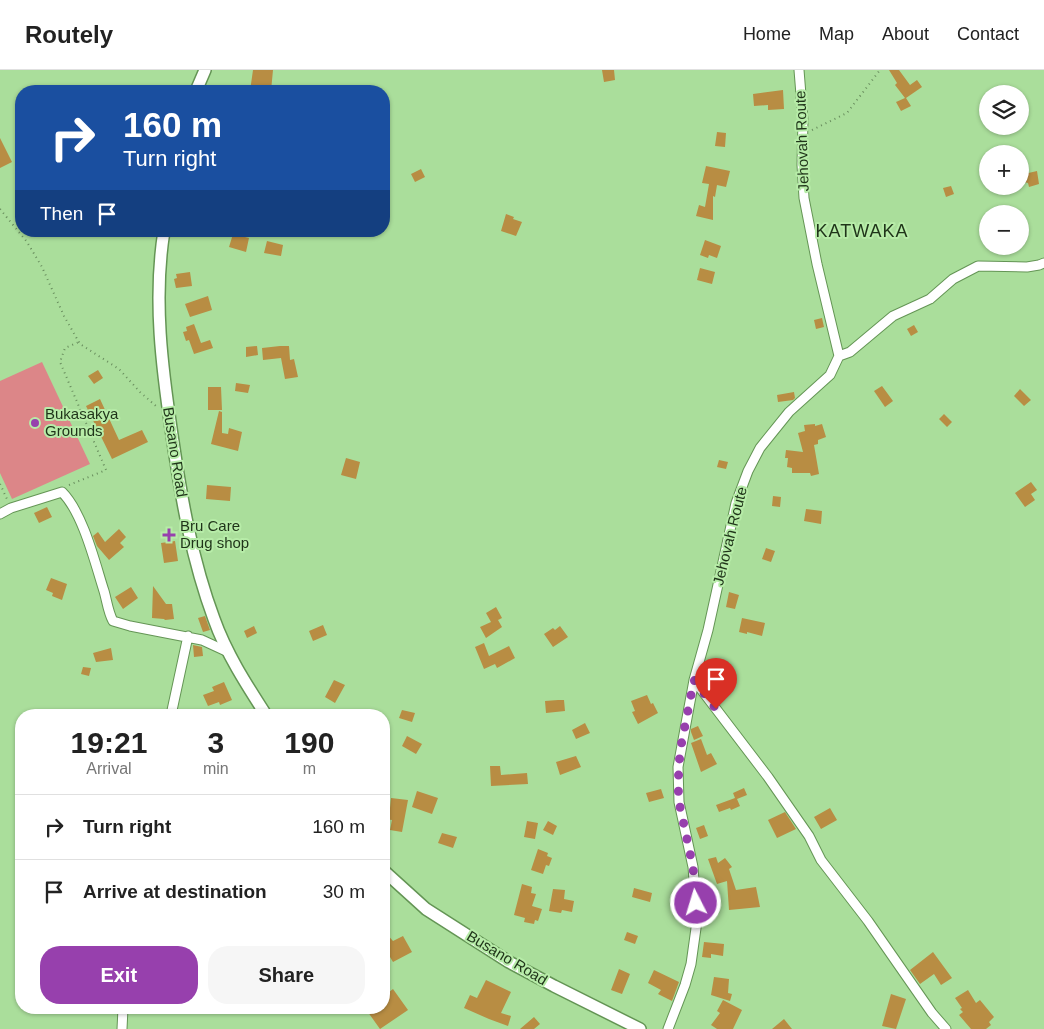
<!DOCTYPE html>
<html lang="en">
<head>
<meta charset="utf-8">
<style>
  body { margin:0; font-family:Helvetica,sans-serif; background:#f6f6f6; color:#222; height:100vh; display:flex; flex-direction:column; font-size:19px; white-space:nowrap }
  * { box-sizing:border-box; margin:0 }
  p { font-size:16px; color:#767676 }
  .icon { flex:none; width:28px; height:28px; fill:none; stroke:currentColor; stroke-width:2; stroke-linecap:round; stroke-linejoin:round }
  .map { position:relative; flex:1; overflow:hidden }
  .panel { position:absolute; left:15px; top:639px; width:375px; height:305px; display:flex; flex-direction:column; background:#fff; border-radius:20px; box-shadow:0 1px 4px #0004 }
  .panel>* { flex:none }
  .top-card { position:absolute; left:15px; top:15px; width:375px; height:152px; border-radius:20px; box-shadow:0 1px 4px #0004; background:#1a4fa0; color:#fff; overflow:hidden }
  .tools { position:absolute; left:979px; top:15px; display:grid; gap:10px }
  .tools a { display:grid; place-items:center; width:50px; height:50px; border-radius:50%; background:#fff; box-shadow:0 1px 4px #0004; font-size:25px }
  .pin { position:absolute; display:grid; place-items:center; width:42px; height:42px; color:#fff; margin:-51px -21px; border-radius:50% 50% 50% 0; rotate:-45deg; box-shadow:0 0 5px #0007 }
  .pin .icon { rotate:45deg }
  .me { position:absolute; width:55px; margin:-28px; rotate:355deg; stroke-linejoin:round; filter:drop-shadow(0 0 4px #0008) }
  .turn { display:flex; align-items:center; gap:18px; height:105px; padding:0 25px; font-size:22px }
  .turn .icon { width:65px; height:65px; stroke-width:2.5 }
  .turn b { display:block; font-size:35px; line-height:42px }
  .then { display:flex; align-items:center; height:48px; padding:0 25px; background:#0003; gap:10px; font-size:19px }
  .eta { display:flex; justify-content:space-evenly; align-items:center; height:85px; text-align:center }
  .eta b { font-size:30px; font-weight:600; line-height:35px }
  .action { display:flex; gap:10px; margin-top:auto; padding:10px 25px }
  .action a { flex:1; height:58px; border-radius:20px; background:#9740ad; color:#fff; font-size:20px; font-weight:600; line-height:58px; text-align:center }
  .action a+a { background:#f6f6f6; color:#222 }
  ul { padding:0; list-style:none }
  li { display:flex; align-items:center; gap:15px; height:65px; padding:0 25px; border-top:1px solid #e0e0e0 }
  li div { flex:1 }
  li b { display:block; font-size:19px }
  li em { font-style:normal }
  header { display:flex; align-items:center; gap:30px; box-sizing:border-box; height:70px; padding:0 25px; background:#fff; border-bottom:1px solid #e0e0e0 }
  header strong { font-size:24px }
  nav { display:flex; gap:28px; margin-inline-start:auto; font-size:18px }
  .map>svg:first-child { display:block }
</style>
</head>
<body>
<header>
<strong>Routely</strong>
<nav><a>Home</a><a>Map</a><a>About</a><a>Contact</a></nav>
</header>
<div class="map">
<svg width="1044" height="959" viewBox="0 0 1044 959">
  <rect width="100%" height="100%" fill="#aade9b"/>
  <!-- green -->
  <path fill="#dc8688" d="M42,292L90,394L12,429L0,403V311Z"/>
  <!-- building -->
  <path fill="#b88d43" d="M253,0H273L271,21H250Z
    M602,0H614L615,10L604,12Z
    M889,0H899L910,15L917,10L922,17L906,28L911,36L901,41L896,32L905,28L895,15L897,13Z
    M783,20L784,39L768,40V35L754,36L753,24Z
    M717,62L726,63L725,77L715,76Z
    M0,68L12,92L0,98Z
    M706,96L730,101L726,117L717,115L715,127L713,126V150L696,146L699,135L705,137L709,114L702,113Z
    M421,99L425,107L415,112L411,104Z
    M1037,101L1039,114L1029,117L1028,113L1020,111V105Z
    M951,116L954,124L946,127L943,118Z
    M506,144L514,147L513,149L522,152L516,166L501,161Z
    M233,164L249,168L246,182L229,177Z
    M705,170L721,176L717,188L709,185L708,188L700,185Z
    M267,171L283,175L281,186L264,183Z
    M700,198L715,202L712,214L697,210Z
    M190,202L192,216L176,218L174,209L177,208L176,204Z
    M208,226L212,240L190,247L185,234Z
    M822,248L824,257L816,259L814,250Z
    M194,254L201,273L210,270L213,278L194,284L189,270L186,271L183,262L187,261L186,257Z
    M914,255L918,262L911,266L907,259Z
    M257,276L258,285L246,287V277Z
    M280,276H289L290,290L294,289L298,307L285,309L281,288L263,290L262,278Z
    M98,300L103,308L94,314L88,306Z
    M236,313L250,315L248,323L235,321Z
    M882,316L893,331L885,337L874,321Z
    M208,317H221L222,340H208Z
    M1020,319L1031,330L1024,336L1014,326Z
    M794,322L795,328L793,330L778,332L777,325Z
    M100,329L119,370L142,360L148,372L112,389L86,336Z
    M219,341L222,342V363L228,364L229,358L242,362L238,381L211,374Z
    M944,344L952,352L947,357L939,349Z
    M815,354V356L822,354L826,367L818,370V374L814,375L819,404L811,406L810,403H792V398L787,397L788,388H785L786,380L803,382L798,363L805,361L804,355Z
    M346,388L360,392L356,409L341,405Z
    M719,390L728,392L726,399L717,397Z
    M1031,412L1037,420L1031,424L1035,430L1025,437L1015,423Z
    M207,415L231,417L230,431L206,429Z
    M773,426L781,427L780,437L772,436Z
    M47,437L52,447L39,453L34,443Z
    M806,439L822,441L821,454L804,451Z
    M119,459L126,467L120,473L124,477L109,490L97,476L93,466L98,462L105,472Z
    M175,471L178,491L164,493L161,473Z
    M766,478L775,481L771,492L762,489Z
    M51,508L67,514L62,530L52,526L53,523L46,520Z
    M153,516L166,534H172L174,549L165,550L164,549L152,548Z
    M131,517L138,528L123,539L115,527Z
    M729,522L739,525L735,539L726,537Z
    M496,537L502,548L498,550L502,557L486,568L480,557L491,552L486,543Z
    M205,546L210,560L203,562L198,548Z
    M742,548L765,553L762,566L747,562V564L739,562Z
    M323,555L327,565L313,571L309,561Z
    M254,556L257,563L247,568L244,561Z
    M560,556L568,567L553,577L544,564L553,558L555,560Z
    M484,573L489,586L509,576L515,588L497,598L495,594L484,599L475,577Z
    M193,575L202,577L203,586L194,587Z
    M111,578L113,590L96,592L93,583Z
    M83,597L91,598L89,606L81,604Z
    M334,610L345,615L335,633L325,627Z
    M224,612L232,630L220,635L219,632L208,636L203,625L214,621L212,617Z
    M647,625L651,634L653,633L658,643L638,654L632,642L635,641L631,631Z
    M558,630H564L565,641L546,643L545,631Z
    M402,640L415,643L412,652L399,648Z
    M585,653L590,663L576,669L572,660Z
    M698,656L703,666L694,670L691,662V659Z
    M407,666L422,674L416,684L402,676Z
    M701,669L707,685L711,683L717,694L701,702L691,673Z
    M576,686L581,697L560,705L556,692Z
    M490,696H500L501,705L527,703L528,714L491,716Z
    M744,718L747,725L737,729L740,736L731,740L730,738L719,742L716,735L735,728L733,723Z
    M661,719L664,728L649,732L646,723Z
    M417,721L438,728L432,744L412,737Z
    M391,728L408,730L402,762L390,760L392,750L384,749L385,737L390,738Z
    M830,738L837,750L821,759L814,747Z
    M785,742L796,759L777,768L768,750Z
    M527,751L538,753L535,769L524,767Z
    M548,751L557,756L553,765L543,760Z
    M704,755L708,766L700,769L696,758Z
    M442,763L457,767L453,778L438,773Z
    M538,779L548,783L547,786L552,788L549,796L546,795L543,804L531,800Z
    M716,787L718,793L725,788L732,797L729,799L736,820L756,817L760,837L729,840L727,811L717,814L708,789Z
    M522,814L532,817L531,823L536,824L532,836L542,839L538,851L535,850L534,854L524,852L525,848L514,845Z
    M634,818L652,823L650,832L632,827Z
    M553,819L565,820L564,829L574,831L572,842L562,840L561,843L549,841Z
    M384,861L393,871L403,866L412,882L393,892L384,877Z
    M627,862L638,866L635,874L624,870Z
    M704,872L724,874L723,886L711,884V888L702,887Z
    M933,882L952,908L941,915L934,904L920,914L910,900Z
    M619,899L630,904L622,924L611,920Z
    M654,900L679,912L672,931L658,924L661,920L648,913Z
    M714,907L729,909L728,923L732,924L730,931L711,925Z
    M486,910L511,922L501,943L511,946L508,956L489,949L464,938L470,925L477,928Z
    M393,919L408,940L380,959L365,938H384V926Z
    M968,920L976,933L980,930L994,947L989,952L991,955L986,959H971L959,945L963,942L960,939L962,938L955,928Z
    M891,924L906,929L896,959L882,956Z
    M723,930L742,940L733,959H717L711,955L720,943L717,941Z
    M534,947L540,954L534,959H520Z
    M784,949L792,959H772Z"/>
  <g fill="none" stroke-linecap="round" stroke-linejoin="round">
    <!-- minor casing -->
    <g stroke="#649555" stroke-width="11">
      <path id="minor" d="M839,286L850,282L893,246L930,229L953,209L978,196L1027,197L1039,195L1044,193
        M0,444L11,438L62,422C83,443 95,493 104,521C107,531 108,542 113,551L130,556L202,570L228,582
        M694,610L768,707L809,766L821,790L868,851L932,943L946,959
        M171,645L188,566
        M122,959L123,938
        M668,959L685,915L691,894L697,851L693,797L679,732L678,697L694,610L708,560L736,433L748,401L760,378L789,342L830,305L839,286L817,194L804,128L802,95L803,50L799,0"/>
    </g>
    <!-- tertiary casing -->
    <g stroke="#649555" stroke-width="14">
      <path id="tertiary" d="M196,21L205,0
        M164,161C153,229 162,298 172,365C181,427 192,490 214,549C226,583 246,614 266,645
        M384,801L426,839L509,892L554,916L640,959"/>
    </g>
    <!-- path -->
    <path stroke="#688d5d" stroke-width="2" stroke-dasharray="1 4" stroke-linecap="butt" d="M812,60L847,43L880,0
      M0,139L27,172L42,197L64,246L80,274L119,299L140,322L156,336
      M0,414L7,429
      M69,415L106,400L60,292L65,278L79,272"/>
    <!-- minor -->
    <use href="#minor" stroke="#fff" stroke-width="9"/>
    <!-- tertiary -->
    <use href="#tertiary" stroke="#fff" stroke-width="11"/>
  </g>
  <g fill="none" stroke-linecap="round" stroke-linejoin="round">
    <!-- route -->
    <path stroke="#9740ad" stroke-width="9" stroke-dasharray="0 16.2" d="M696,833L693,797L679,732L678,714L680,681L694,610L716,639"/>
  </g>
  <!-- markers -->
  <g fill="#9740ad" stroke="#b7eca8" stroke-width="2">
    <circle cx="35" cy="353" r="5"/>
    <path d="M166.5 457.5h5v5h5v5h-5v5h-5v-5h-5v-5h5z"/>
  </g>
  <g text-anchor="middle" stroke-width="4" stroke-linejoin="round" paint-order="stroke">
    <!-- street labels -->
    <g font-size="15" fill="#1f3419" stroke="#b7eca8">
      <text transform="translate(802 71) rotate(-92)" y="5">Jehovah Route</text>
      <text transform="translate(175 382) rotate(81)" y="5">Busano Road</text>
      <text transform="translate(730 466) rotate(-76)" y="5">Jehovah Route</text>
      <text transform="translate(507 888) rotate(31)" y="5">Busano Road</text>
    </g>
    <!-- poi labels -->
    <g font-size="15" fill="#1f3419" stroke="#b7eca8" text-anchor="start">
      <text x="45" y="349">Bukasakya<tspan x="45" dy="17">Grounds</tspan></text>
      <text x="180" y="461">Bru Care<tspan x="180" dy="17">Drug shop</tspan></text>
    </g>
    <!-- quarter labels -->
    <g font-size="18" letter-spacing="1" fill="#1f3419" stroke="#b7eca8">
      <text x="862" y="167">KATWAKA</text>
    </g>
  </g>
</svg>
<div class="tools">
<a><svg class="icon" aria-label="layers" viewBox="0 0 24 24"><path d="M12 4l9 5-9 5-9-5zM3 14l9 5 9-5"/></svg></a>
<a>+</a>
<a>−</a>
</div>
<div class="pin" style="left:716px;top:639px;background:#d93025"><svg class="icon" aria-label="arrive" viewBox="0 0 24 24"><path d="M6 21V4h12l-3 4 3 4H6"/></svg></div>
<svg class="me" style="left:696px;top:833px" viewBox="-20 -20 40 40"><circle r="17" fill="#9740ad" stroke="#fff" stroke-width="3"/><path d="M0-11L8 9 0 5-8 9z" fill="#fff"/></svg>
<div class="top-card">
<div class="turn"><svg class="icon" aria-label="right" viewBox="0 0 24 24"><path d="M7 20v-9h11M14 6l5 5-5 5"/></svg><div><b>160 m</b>Turn right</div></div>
<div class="then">Then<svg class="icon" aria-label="arrive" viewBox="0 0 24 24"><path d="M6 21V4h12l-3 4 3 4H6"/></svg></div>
</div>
<section class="panel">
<div class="eta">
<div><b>19:21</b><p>Arrival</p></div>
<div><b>3</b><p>min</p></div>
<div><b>190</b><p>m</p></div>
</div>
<ul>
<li><svg class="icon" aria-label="right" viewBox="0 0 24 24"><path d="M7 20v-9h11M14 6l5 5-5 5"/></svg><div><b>Turn right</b></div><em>160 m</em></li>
<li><svg class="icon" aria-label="arrive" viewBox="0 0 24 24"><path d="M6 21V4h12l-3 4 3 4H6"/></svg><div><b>Arrive at destination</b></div><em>30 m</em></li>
</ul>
<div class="action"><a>Exit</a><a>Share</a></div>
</section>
</div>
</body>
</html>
